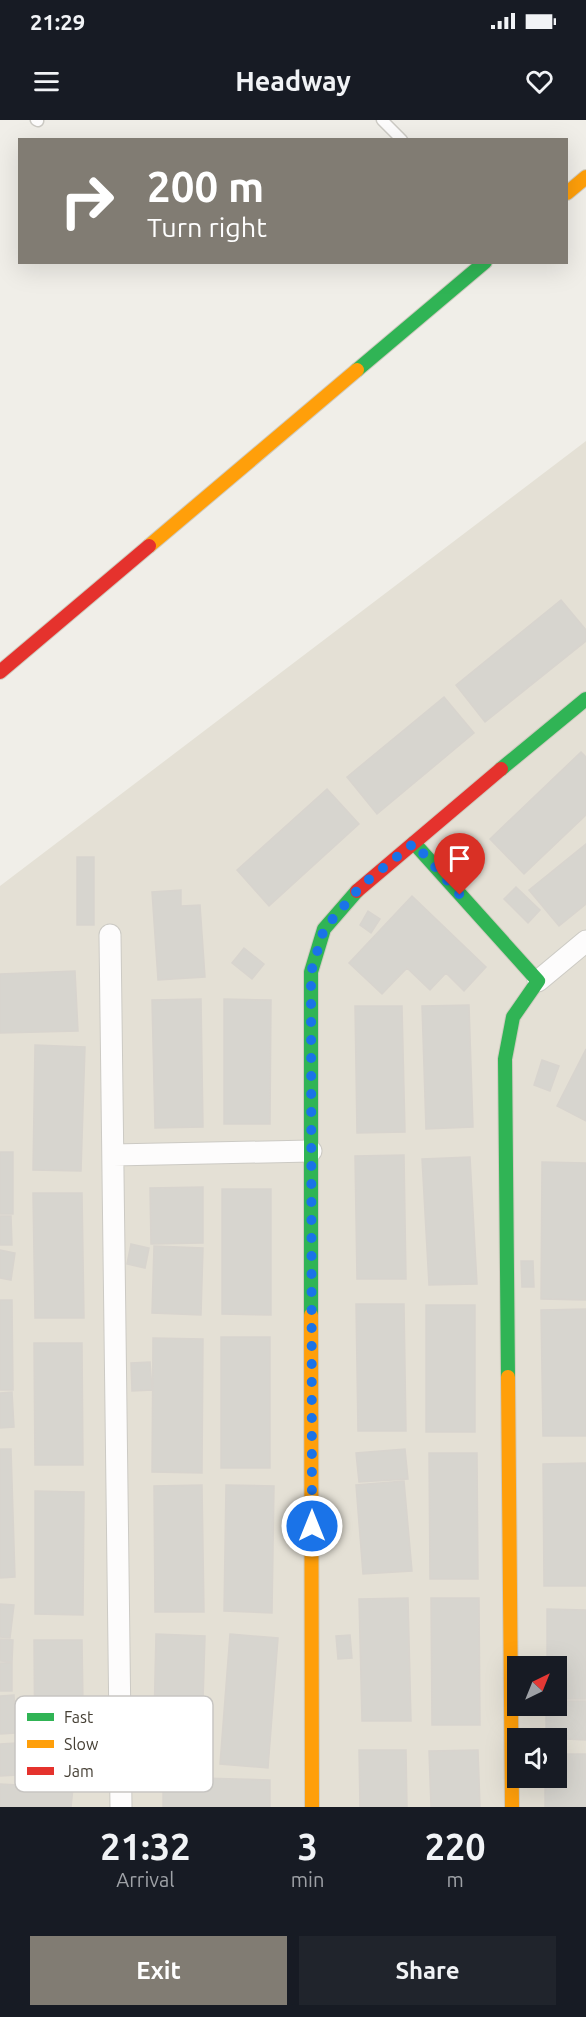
<!DOCTYPE html>
<html lang="en">
<head>
<meta charset="utf-8">
<style>
  body { margin:0; font-family:Ubuntu,sans-serif; background:#20242c; color:#f1f3f6; height:100vh; display:flex; flex-direction:column; font-size:22px; white-space:nowrap }
  * { box-sizing:border-box; margin:0 }
  p { font-size:20px; color:#9ea1a6 }
  .icon { flex:none; width:33px; height:33px; fill:none; stroke:currentColor; stroke-width:2; stroke-linecap:round; stroke-linejoin:round }
  .map { position:relative; height:1687px; overflow:hidden }
  .details { display:flex; flex-direction:column; background:#171b24; flex:1 }
  .details>* { flex:none }
  .guide { position:absolute; left:18px; top:18px; width:550px; height:126px; border-radius:0px; box-shadow:0 6px 24px #0002; background:#817c73; color:#fff; overflow:hidden }
  .needle { width:39px; rotate:43deg }
  .tools { position:absolute; left:507px; top:1536px; display:grid; gap:12px }
  .tools a { display:grid; place-items:center; width:60px; height:60px; border-radius:0px; background:#171b24; box-shadow:0 6px 24px #0002; font-size:30px }
  .pin { position:absolute; display:grid; place-items:center; width:51px; height:51px; color:#fff; margin:-62px -26px; border-radius:50% 50% 50% 0; rotate:-45deg; box-shadow:0 0 6px #0007 }
  .pin .icon { rotate:45deg }
  .me { position:absolute; width:66px; margin:-33px; rotate:0deg; stroke-linejoin:round; filter:drop-shadow(0 0 4px #0008) }
  .turn { display:flex; align-items:center; gap:21px; height:126px; padding:0 30px; font-size:27px }
  .turn .icon { width:78px; height:78px; stroke-width:2.5 }
  .turn b { display:block; font-size:42px; line-height:51px }
  .eta { display:flex; justify-content:space-evenly; align-items:center; height:102px; text-align:center }
  .eta b { font-size:36px; font-weight:700; line-height:42px }
  .button { display:flex; gap:12px; margin-top:auto; padding:12px 30px }
  .button a { flex:1; height:69px; border-radius:0px; background:#817c73; color:#fff; font-size:24px; font-weight:700; line-height:69px; text-align:center }
  .button a+a { background:#20242c; color:#f1f3f6 }
  .status { display:flex; justify-content:space-between; align-items:center; height:42px; padding:0 30px; background:#171b24; direction:ltr }
  .status svg { height:16px; fill:currentColor }
  header { display:flex; justify-content:space-between; align-items:center; height:78px; padding:0 30px; background:#171b24; font-size:27px; font-weight:700 }
  .map>svg:first-child { display:block }
</style>
</head>
<body>
<div class="status"><b>21:29</b><svg viewBox="0 0 49 12"><path d="M0 12V9h3v3zM5 12V6h3v6zM10 12V3h3v9zM15 12V0h3v12zM26 1h20v11H26zM47 4h2v5h-2z"/></svg></div>
<header><svg class="icon" aria-label="menu" viewBox="0 0 24 24"><path d="M4 6h16M4 12h16M4 18h16"/></svg>Headway<svg class="icon" aria-label="heart" viewBox="0 0 24 24"><path d="M12 20l-8-8c-3-5 5-10 8-4 3-6 11-1 8 4z"/></svg></header>
<div class="map">
<svg width="586" height="1687" viewBox="0 0 586 1687">
  <rect width="100%" height="100%" fill="#f0eee8"/>
  <!-- residential -->
  <path fill="#e4e0d5" fill-rule="evenodd" d="M586,321V1687H0V766ZM518,1546H556V1586H518ZM518,1618H556V1658H518Z"/>
  <!-- building -->
  <path fill="#d7d5cf" stroke="#d8d4ce" stroke-width="1.5" d="M561,480L586,510V521L485,602L456,565Z
    M444,577L474,613L377,694L347,657Z
    M581,632L586,637V695L524,754L490,719Z
    M327,669L359,704L269,786L237,750Z
    M586,724V784L559,806L529,770Z
    M77,737H94V805H77Z
    M516,767L540,790L528,803L504,779Z
    M181,770V786L200,785L205,857L158,860L152,772Z
    M412,776L486,847L464,871L446,853L430,870L407,848L382,874L349,843Z
    M368,791L380,799L371,813L360,805Z
    M244,828L264,844L252,859L232,843Z
    M75,851L78,911L0,913V854Z
    M201,879L203,1007L155,1008L152,880Z
    M224,879L271,880L270,1004H224Z
    M469,885L473,1007L426,1009L422,886Z
    M355,886H402L405,1012L357,1013Z
    M35,925L85,927L81,1051L33,1050Z
    M586,929V1001L557,986Z
    M542,940L559,946L550,971L534,965Z
    M0,1032H13V1094H0Z
    M404,1035L406,1159H357L355,1036Z
    M470,1037L477,1164L429,1165L422,1039Z
    M542,1042L586,1043V1180L541,1179Z
    M203,1067V1123L151,1124L150,1068Z
    M222,1069H271V1195L222,1194Z
    M33,1073H82L84,1198H35Z
    M0,1096H11L12,1125H0Z
    M131,1124L149,1128L145,1148L127,1144Z
    M154,1126L203,1128L201,1195L152,1193Z
    M0,1130L15,1133L11,1160L0,1158Z
    M521,1141H533L534,1167H522Z
    M0,1180H12L13,1270H0Z
    M356,1184H404L406,1311H358Z
    M426,1185H475V1312H426Z
    M586,1189V1316H543L541,1190Z
    M221,1217H270V1348H221Z
    M153,1218L203,1219L202,1353L152,1352Z
    M34,1223H82L83,1345H35Z
    M150,1242L152,1270L132,1271L131,1243Z
    M12,1272L14,1307L0,1308V1273Z
    M0,1329H11L15,1457L0,1458Z
    M405,1329L408,1359L359,1362L356,1333Z
    M429,1333H477L478,1459H430Z
    M586,1343V1466H544L543,1344Z
    M404,1361L412,1451L363,1454L356,1365Z
    M202,1365L204,1492H155L154,1366Z
    M226,1365L274,1366L272,1493L224,1491Z
    M35,1371L84,1372L83,1495L35,1494Z
    M408,1478L411,1601H362L359,1479Z
    M431,1478H479L480,1605H432Z
    M0,1484L14,1485L10,1518L0,1517Z
    M547,1489L586,1490V1579H556V1546H547Z
    M156,1514L205,1516L201,1645L153,1644Z
    M230,1514L278,1518L268,1648L220,1644Z
    M350,1515L352,1538L338,1539L336,1516Z
    M0,1519L13,1520L12,1542L0,1541Z
    M34,1520H82L84,1648L35,1649Z
    M0,1543H12V1571H0Z
    M14,1575L16,1613L0,1614V1576Z
    M556,1581H586V1620L546,1618V1586H556Z
    M16,1623L18,1655L0,1656V1624Z
    M359,1630H406L407,1687H360Z
    M478,1630L480,1687H431L429,1631Z
    M556,1634H586V1687H545V1658H556Z
    M163,1657L270,1660V1687H163Z
    M0,1664L73,1668L71,1687H0Z"/>
  <g fill="none" stroke-linecap="round" stroke-linejoin="round">
    <!-- lane casing -->
    <g stroke="#cccac4" stroke-width="13">
      <path id="lane" d="M36,0L38,1
        M382,0L402,20"/>
    </g>
    <!-- street casing -->
    <g stroke="#cccac4" stroke-width="23">
      <path id="street" d="M110,815L121,1687
        M538,861L586,821
        M113,1035L311,1031"/>
    </g>
    <!-- fast casing -->
    <g stroke="#cfcbbf" stroke-width="16">
      <path id="fast" d="M357,250L485,142
        M501,649L586,579
        M414,723L538,861L513,897L505,939L508,1257
        M311,1195V852L324,809L357,771"/>
    </g>
    <!-- slow casing -->
    <g stroke="#cfcbbf" stroke-width="16">
      <path id="slow" d="M567,73L586,57
        M149,426L357,250
        M311,1195L312,1687
        M508,1257L512,1687"/>
    </g>
    <!-- jam casing -->
    <g stroke="#cfcbbf" stroke-width="16">
      <path id="jam" d="M0,552L149,426
        M357,771L501,649"/>
    </g>
    <!-- lane -->
    <use href="#lane" stroke="#fdfcfc" stroke-width="10"/>
    <!-- street -->
    <use href="#street" stroke="#fdfcfc" stroke-width="21"/>
    <!-- fast -->
    <use href="#fast" stroke="#30b455" stroke-width="14"/>
    <!-- slow -->
    <use href="#slow" stroke="#ff9f0a" stroke-width="14"/>
    <!-- jam -->
    <use href="#jam" stroke="#e5322d" stroke-width="14"/>
  </g>
  <g fill="none" stroke-linecap="round" stroke-linejoin="round">
    <!-- route -->
    <path stroke="#1a73e8" stroke-width="10" stroke-dasharray="0 18" d="M312,1406L311,852L324,809L362,765L414,723L460,775"/>
  </g>
  <!-- legend -->
  <rect x="15" y="1576" width="198" height="96" rx="9" fill="#fff" stroke="#c7c5c2" stroke-width="1.5"/>
  <rect x="27" y="1593" width="27" height="8" fill="#30b455"/>
  <rect x="27" y="1620" width="27" height="8" fill="#ff9f0a"/>
  <rect x="27" y="1647" width="27" height="8" fill="#e5322d"/>
  <g font-size="16" fill="#453f34">
    <text x="64" y="1603">Fast</text>
    <text x="64" y="1630">Slow</text>
    <text x="64" y="1657">Jam</text>
  </g>
</svg>
<div class="tools">
<a><svg class="needle" viewBox="-14 -14 28 28"><path d="M0-13l5 13h-10z" fill="#e53935"/><path d="M0 13l5-13h-10z" fill="#9ea1a6"/></svg></a>
<a><svg class="icon" aria-label="sound" viewBox="0 0 24 24"><path d="M4 9h4l5-4v14l-5-4H4zM17 9q2 3 0 6"/></svg></a>
</div>
<div class="pin" style="left:460px;top:775px;background:#d93025"><svg class="icon" aria-label="arrive" viewBox="0 0 24 24"><path d="M6 21V4h12l-3 4 3 4H6"/></svg></div>
<svg class="me" style="left:312px;top:1406px" viewBox="-20 -20 40 40"><circle r="17" fill="#1a73e8" stroke="#fff" stroke-width="3"/><path d="M0-11L8 9 0 5-8 9z" fill="#fff"/></svg>
<div class="guide">
<div class="turn"><svg class="icon" aria-label="right" viewBox="0 0 24 24"><path d="M7 20v-9h11M14 6l5 5-5 5"/></svg><div><b>200 m</b>Turn right</div></div>
</div>
</div>
<section class="details">
<div class="eta">
<div><b>21:32</b><p>Arrival</p></div>
<div><b>3</b><p>min</p></div>
<div><b>220</b><p>m</p></div>
</div>
<div class="button"><a>Exit</a><a>Share</a></div>
</section>
</body>
</html>
